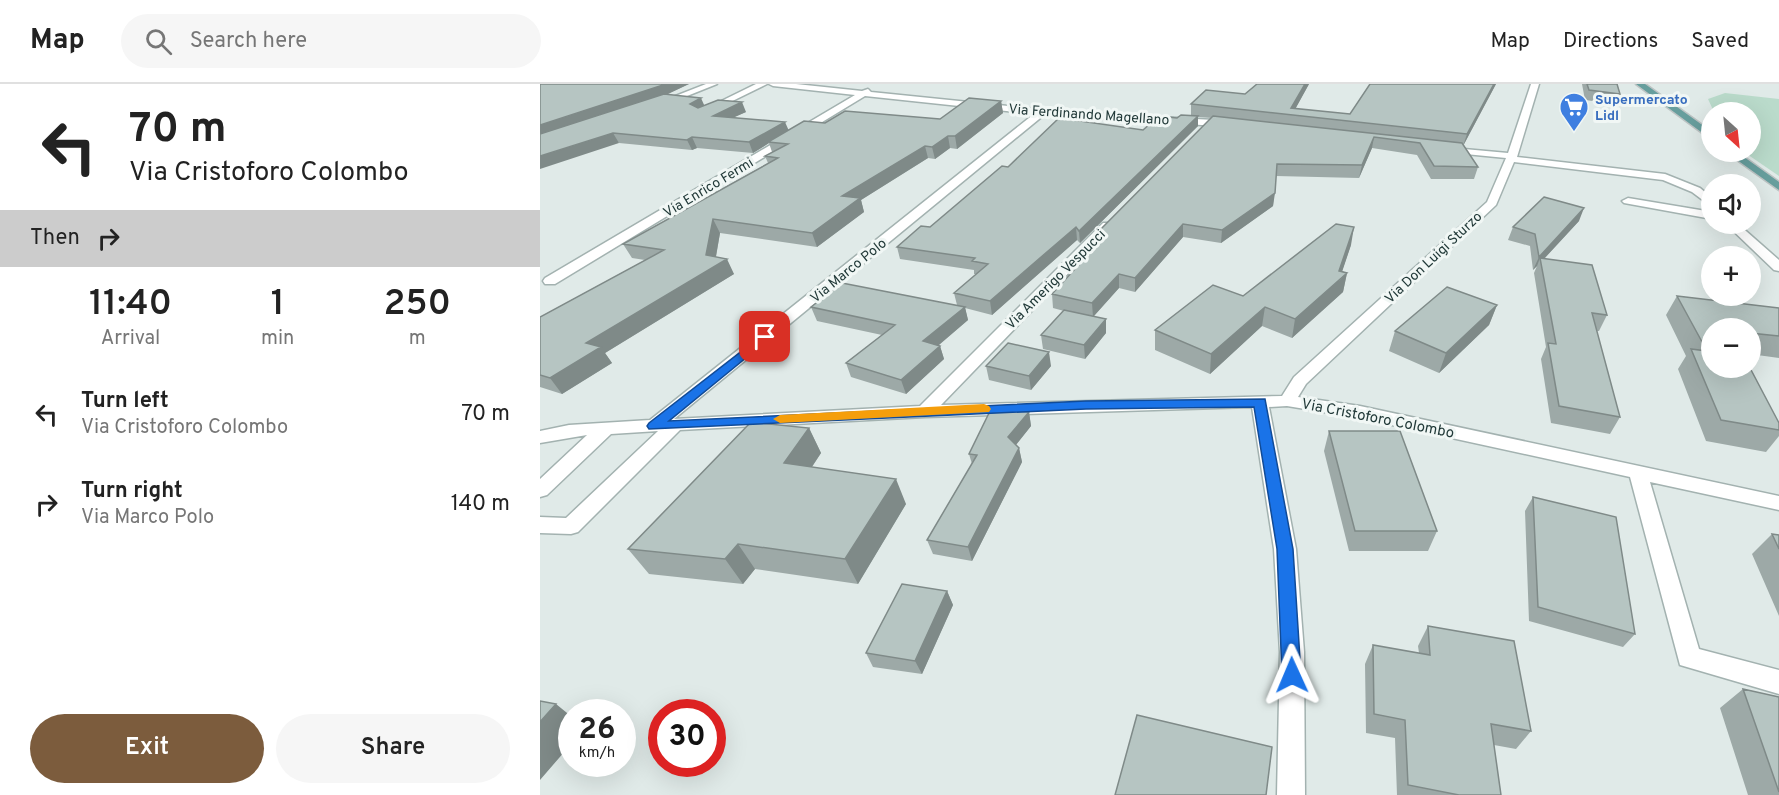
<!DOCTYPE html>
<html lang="en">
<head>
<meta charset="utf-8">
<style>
  body { margin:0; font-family:Overpass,sans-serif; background:#f6f6f6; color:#222; height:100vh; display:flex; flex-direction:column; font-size:22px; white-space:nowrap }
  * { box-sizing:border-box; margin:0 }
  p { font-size:20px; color:#767676 }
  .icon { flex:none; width:33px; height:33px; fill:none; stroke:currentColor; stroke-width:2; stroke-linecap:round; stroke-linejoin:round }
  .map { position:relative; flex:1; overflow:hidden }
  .drawer { display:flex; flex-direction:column; background:#fff; width:540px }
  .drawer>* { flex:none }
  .top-card { background:#fff; color:#222; overflow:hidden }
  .needle { width:39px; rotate:153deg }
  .tools { position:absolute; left:1161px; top:18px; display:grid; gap:12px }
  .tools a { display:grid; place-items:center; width:60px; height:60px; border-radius:50%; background:#fff; box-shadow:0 6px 24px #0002; font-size:30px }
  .speed { position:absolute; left:18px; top:615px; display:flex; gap:12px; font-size:30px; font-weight:700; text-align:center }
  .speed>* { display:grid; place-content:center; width:78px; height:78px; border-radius:50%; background:#fff; box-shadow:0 6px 24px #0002; line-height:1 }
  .speed small { font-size:15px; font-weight:400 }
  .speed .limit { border:9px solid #d22; background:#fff; color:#111 }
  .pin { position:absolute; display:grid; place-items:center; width:51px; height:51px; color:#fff; margin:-26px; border-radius:12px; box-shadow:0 3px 9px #0006 }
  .me { position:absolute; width:66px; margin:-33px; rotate:359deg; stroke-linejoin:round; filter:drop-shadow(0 0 4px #0008) }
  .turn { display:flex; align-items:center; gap:21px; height:126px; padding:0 30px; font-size:27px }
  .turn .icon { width:78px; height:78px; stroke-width:2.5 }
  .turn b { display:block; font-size:42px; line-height:51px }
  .then { display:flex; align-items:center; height:57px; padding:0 30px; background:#0003; gap:12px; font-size:22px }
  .eta { display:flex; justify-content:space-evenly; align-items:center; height:102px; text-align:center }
  .eta b { font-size:36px; font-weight:600; line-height:42px }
  .button { display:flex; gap:12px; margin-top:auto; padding:12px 30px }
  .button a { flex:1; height:69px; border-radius:36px; background:#7c5c3d; color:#fff; font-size:24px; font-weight:600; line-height:69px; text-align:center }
  .button a+a { background:#f6f6f6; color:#222 }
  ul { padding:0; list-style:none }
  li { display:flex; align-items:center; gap:18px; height:90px; padding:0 30px }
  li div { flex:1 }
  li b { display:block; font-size:22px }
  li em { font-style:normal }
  header { display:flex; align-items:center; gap:36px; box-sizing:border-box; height:84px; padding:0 30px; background:#fff; border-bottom:2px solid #e0e0e0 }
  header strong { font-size:28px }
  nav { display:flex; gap:33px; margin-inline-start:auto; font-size:21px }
  .search { width:420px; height:54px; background:#f6f6f6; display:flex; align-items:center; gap:15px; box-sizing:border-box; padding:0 21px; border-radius:33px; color:#767676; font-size:22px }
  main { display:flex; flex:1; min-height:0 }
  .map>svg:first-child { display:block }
</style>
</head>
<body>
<header>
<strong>Map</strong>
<div class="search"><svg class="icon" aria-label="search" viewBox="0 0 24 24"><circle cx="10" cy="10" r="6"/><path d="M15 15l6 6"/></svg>Search here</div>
<nav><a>Map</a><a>Directions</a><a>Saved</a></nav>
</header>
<main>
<section class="drawer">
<div class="top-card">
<div class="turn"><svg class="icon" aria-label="left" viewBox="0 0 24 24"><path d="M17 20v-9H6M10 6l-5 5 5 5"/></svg><div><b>70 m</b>Via Cristoforo Colombo</div></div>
<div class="then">Then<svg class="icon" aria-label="right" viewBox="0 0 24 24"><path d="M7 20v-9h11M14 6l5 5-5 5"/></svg></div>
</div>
<div class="eta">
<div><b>11:40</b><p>Arrival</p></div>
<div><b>1</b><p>min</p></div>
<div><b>250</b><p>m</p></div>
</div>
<ul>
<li><svg class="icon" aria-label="left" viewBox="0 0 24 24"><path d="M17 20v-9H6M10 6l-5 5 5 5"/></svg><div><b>Turn left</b><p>Via Cristoforo Colombo</p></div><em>70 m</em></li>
<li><svg class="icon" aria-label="right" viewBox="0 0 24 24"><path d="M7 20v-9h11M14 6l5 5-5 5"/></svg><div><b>Turn right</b><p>Via Marco Polo</p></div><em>140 m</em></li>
</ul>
<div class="button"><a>Exit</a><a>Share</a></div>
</section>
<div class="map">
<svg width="1239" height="711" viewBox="0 0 1239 711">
  <rect width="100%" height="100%" fill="#e0eae8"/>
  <!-- green -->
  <path fill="#badbcb" d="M1185,9L1239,15V92L1204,68H1210V28H1174L1168,15Z"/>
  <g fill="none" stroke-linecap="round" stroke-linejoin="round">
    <!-- minor casing -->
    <g stroke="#a3b2b0" stroke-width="3">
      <path id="minor" d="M166,0H177L122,22L115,20Z
        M216,0H227L168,29L161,27Z
        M229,0H256L322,7L328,5L331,8L526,28L693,37L698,40L693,43L504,31L134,335L380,322L563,139H571V145L401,321L742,312L754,293L947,118L966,74L905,68L900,65L902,63L968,69L991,0H999L977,73L1125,90L1160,104L1172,114V123L1152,108L1123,96L974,78L956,121L766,300L758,313L820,322L1239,412V426L1110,398L1159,565L1239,586V610L1140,581L1090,393L820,334L747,322L729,323L756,465L764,568L765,711H737L740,568L734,465L712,323L385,333L140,346L38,448L31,450L0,449V433L26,434L118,347L71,350L7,411L0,413V395L47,351L0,359V347L29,341L110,336L494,30L325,12L15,200H5L3,197L5,194L315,11L233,2Z
        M1088,114L1172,128V135L1084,119L1082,117Z
        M1186,140H1198L1239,176V187L1234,186Z"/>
    </g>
    <!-- major casing -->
    <g stroke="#bdc4c4" stroke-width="3">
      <path id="major" d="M1096,0H1105L1172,48V56Z
        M1186,68H1197L1239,98V106Z"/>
    </g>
    <!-- minor -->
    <use href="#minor" fill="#fff" fill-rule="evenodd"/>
    <!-- major -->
    <use href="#major" fill="#679e9d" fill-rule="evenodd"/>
  </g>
  <!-- wall -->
  <path fill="#9da9a7" d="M0,0H149L127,10L164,22L206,28L194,33L248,46L285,39L400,35L461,17L463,29L417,65L410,64L395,75L388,74L321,116L324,128L277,163L180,149L176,173L194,190L65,269L72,279L22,310L0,303V233L105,176L92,174L83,160L228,79L225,72L232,68L229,59L213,69L157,64L152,66L79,59Z
    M717,0H769L755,25L810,30L830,0H956L923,62L938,83L934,95H891L877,71L832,64L819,94L736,92L733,122L681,159L643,153L595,208L579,204L554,232L566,249L545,275L503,265L501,251L524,227L513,224L512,210L551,168L550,156L672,34L658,33V42L540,159L537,156L452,231L425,224L428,236L399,261L400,262L404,275L366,310L311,293L306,279L342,251L277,237L271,223L417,221L414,209L437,190H434V186L360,175L357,163L390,143L468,83L603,46L637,34L651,31V20L705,10Z
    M1042,0H1077L1080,10L1076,20L1045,16Z
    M1039,137L1004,175L1067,231L1059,247H1057L1080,333L1070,350L1011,339L1001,275L1006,263L994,189L997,182L993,186L990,162L968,156L973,143Z
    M811,161L802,187L807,189L803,208L752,254L722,242L670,290L615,266V246L703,212Z
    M1137,212L1239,224V274L1210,270V244H1172L1239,339V352L1226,368L1166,357L1138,285L1146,272L1126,231Z
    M957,221L949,241L899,289L849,267L855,247Z
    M446,282H511L491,306L449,296Z
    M489,328L491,342L476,361L479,364L482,378L432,477L393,470L387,456L432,380L429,370Z
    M269,344L281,369L272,383L366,420L318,500L215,485L203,500L109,490L88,465Z
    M789,347L897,447L888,467H809L784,367Z
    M993,413L1095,550L1083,563L989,537L985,427Z
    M1232,450L1239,451V532L1212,470Z
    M407,507L413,521L382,590L333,583L326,569Z
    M888,542L991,647L976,665L954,661L961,711H857L855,654L826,649L825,580L833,561L879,569L878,562Z
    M1203,605L1239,613V711H1208L1180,624Z"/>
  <!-- shaded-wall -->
  <path fill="#7f8a88" d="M126,0H149L128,10L0,53V41Z
    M765,0H769L752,31L751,24Z
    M954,0H956L923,62L927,50Z
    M161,14L165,23L154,29L150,20Z
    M461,17L463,29L417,65L415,52Z
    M202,18L206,28L177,41L173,32Z
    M658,32V42L540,159L539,147Z
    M245,38L249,47L228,58L229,59L213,69L209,58Z
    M73,49L79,59L0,85V72Z
    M408,52L410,64L395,75L392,63Z
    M152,53L157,64L152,66L147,56Z
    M834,53L832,64L819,94L822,81Z
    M385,62L388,74L321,116L324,128L277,163L272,149L302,112Z
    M735,109L733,122L681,159L682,146Z
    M1044,124L1039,137L1001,178L1000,174L997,182L993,186L999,173Z
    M173,135L180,149L174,183L187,175L194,190L65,269L72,279L22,310L10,294L46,259L166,171Z
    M643,140V153L595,208V194Z
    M536,143L537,156L452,231L450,217Z
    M814,143L811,161L799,197L807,189L803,208L752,254L755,235L799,187Z
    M579,190V204L553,233L552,219Z
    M957,221L949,241L899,289L906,269Z
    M425,223L428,236L387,271L383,257Z
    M725,223L722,242L670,290L671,270Z
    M566,235V249L545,275L544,261Z
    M400,262L404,275L366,310L361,296Z
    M509,268L511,282L491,306L489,292Z
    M489,328L491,342L471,367L468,353Z
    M269,344L281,369L257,405L244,379Z
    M479,364L482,378L432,477L428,463Z
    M356,395L366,420L318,500L305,475Z
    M198,460L215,485L203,500L185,475Z
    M407,507L413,521L382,590L375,577Z
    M16,620L32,633V659L0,696V638Z"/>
  <!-- building -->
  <path fill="#b6c5c2" stroke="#7f8a88" stroke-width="1.5" d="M0,0H126L0,41Z
    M717,0H765L751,24L810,30L830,0H954L927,50L651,20L666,6L705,10Z
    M1047,0H1077L1080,10L1049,6Z
    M124,10L161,14L150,20L158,24L178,16L202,18L173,32L245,38L209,58L152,53L147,56L73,49L0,72V50Z
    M429,14L461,17L415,52H408L392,63L385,62L302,112L320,114L272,149L173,135L166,171L187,175L46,259L61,263L10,294L0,291V233L124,166L83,160L238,74L225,72L248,60L228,58L264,37L285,39L305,27L400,35Z
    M641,31L658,32L539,147L536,143L450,217L414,209L448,180L432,177L435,174L357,163L381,142L390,143L462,82L468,83L519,34L603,46L619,32L637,34Z
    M673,32L922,59L938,83L894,82L880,59L834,53L822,81L737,80L735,109L682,146L643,140L595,194L579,190L552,219L512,210L556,162L550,156Z
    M1004,113L1044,124L999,173L995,150L973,143Z
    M796,140L814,143L799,187L807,189L755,235L725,223L671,270L615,246L673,201L703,212Z
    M1000,174L1052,181L1067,231L1052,229L1080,333L1019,322L1008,259L1016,260Z
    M302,199L425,223L383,257L400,262L361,296L306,279L355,241L271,223Z
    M907,203L957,221L906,269L855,247Z
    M1137,212L1239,224V252L1210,249V244H1172V284H1210L1239,339V346L1181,336L1151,265L1167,267Z
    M524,226L566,235L544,261L501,251Z
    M468,259L509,268L489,292L446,282Z
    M451,325L489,328L468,353L479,364L428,463L387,456L437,371L429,370Z
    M211,338L269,344L244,379L356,395L305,475L198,460L185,475L88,465Z
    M789,347H860L897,447H815Z
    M993,413L1076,433L1095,550L998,523Z
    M1232,450L1239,451V465Z
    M362,500L407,507L375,577L326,569Z
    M888,542L974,557L991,647L951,640L961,711H919L868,701L865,636L834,630L833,561L890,571Z
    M1203,605L1239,613V708Z
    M0,617L16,620L0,638Z
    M597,631L732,663L726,711H575Z"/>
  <!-- route -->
  <path fill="#1a73e8" stroke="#114b97" stroke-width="1.5" d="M225,249L230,253L229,255L129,337L546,317L725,315L753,465L761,591L758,597L752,600L745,597L742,591L737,465L714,323L546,325L109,345L107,342L109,339Z"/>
  <!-- slow -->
  <path fill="#f59e0b" d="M444,320L449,322L451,325L449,328L240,339L233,335L240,331Z"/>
  <!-- icons -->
  <defs>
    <g id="supermarket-pin" transform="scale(1.5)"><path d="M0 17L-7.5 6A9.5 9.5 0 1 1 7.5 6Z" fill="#3f7fe0" stroke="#f1f7f5"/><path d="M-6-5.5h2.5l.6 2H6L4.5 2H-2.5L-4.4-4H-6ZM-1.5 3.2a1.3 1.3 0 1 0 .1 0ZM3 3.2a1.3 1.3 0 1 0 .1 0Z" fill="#fff"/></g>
  </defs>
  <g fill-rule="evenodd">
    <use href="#supermarket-pin" x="1034" y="23"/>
  </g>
  <g text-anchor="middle" stroke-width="6" stroke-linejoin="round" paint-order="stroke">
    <!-- far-shop labels -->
    <g font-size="14" font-weight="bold" fill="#366cbe" stroke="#f1f7f5" text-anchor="start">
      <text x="1055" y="20">Supermercato<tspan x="1055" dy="16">Lidl</tspan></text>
    </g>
    <!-- far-street labels -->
    <g font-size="14" fill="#223a39" stroke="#f1f7f5">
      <text transform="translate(549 30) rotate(4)" y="5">Via Ferdinando Magellano</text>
      <text transform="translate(168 103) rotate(-31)" y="5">Via Enrico Fermi</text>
      <text transform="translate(893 173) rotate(-43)" y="5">Via Don Luigi Sturzo</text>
      <text transform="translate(308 186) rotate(-39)" y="5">Via Marco Polo</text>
      <text transform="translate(515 195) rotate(-45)" y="5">Via Amerigo Vespucci</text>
    </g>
    <!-- street labels -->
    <g font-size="15" fill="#223a39" stroke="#f1f7f5">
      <text transform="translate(838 334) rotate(11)" y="5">Via Cristoforo Colombo</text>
    </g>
  </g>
</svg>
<div class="tools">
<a><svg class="needle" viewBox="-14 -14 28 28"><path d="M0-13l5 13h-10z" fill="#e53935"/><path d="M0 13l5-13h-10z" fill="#767676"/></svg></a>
<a><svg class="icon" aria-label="sound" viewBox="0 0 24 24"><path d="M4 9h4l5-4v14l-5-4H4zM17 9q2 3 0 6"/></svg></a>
<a>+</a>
<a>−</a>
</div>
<div class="speed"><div>26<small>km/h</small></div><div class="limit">30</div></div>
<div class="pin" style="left:225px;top:253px;background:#d93025"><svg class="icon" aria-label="arrive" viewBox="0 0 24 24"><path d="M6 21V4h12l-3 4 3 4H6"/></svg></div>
<svg class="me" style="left:752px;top:591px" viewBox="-20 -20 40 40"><path d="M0-17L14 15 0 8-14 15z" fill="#1a73e8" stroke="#fff" stroke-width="4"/></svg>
</div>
</main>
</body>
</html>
